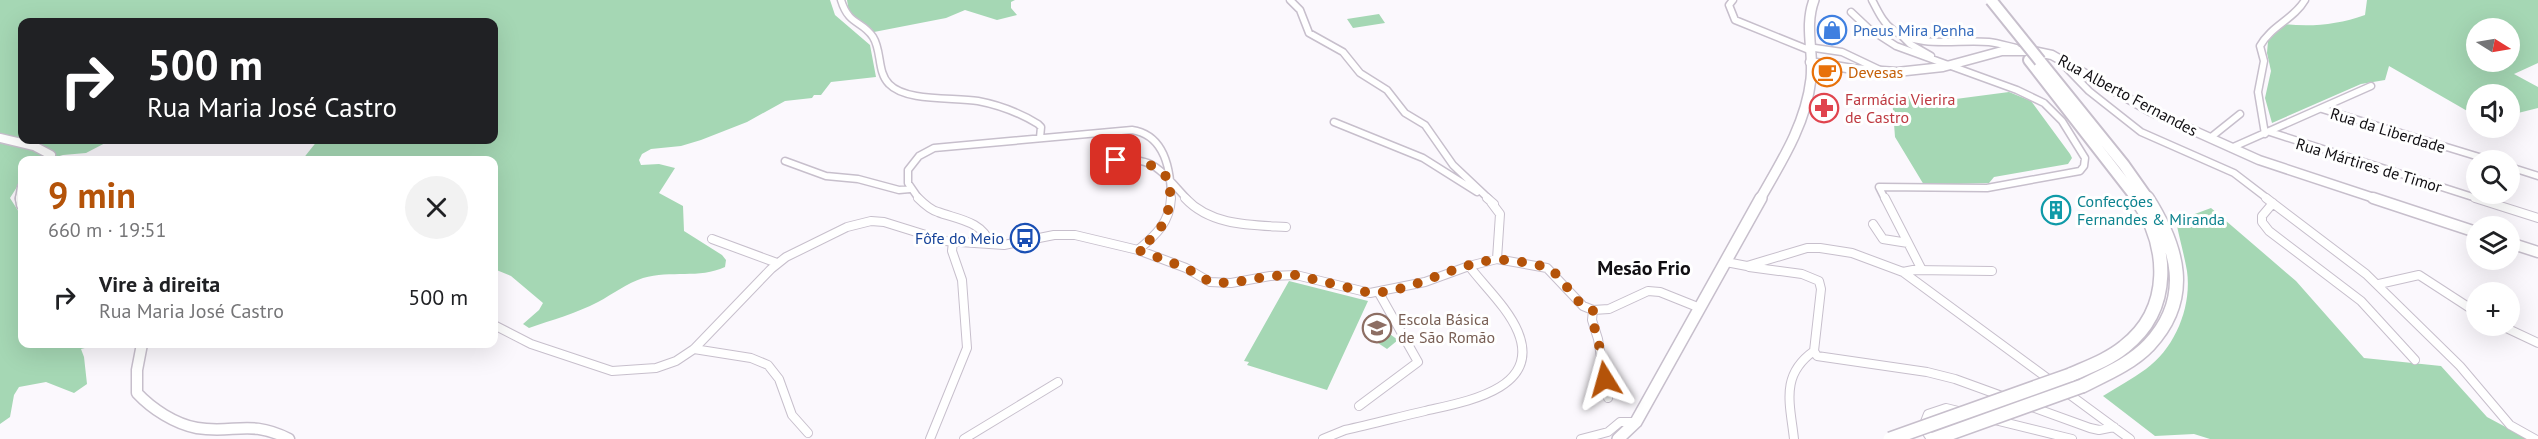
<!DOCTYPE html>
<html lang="pt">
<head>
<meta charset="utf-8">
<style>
  body { margin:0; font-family:"PT Sans",sans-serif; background:#f2f2f2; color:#202124; height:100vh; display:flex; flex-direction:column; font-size:22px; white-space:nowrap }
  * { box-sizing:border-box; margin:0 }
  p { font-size:20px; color:#757577 }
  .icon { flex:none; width:33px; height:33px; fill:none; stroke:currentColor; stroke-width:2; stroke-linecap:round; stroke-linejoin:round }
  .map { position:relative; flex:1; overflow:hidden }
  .panel { position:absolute; left:18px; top:156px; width:480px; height:192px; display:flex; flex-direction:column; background:#fff; border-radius:12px; box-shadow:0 6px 24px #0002 }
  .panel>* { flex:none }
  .hud { position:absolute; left:18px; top:18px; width:480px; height:126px; border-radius:12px; box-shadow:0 6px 24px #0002; background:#202124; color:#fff; overflow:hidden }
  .needle { width:39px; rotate:101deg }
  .fabs { position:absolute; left:2466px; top:18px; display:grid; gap:12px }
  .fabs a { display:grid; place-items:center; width:54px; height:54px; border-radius:50%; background:#fff; box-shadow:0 6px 24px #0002; font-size:30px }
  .pin { position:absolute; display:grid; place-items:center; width:51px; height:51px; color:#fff; margin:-26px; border-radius:12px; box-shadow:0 3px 9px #0006 }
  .me { position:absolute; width:66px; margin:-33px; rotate:352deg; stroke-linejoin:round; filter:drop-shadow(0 0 4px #0008) }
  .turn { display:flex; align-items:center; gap:21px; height:126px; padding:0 30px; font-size:27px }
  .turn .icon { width:78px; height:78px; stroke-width:2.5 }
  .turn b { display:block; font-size:42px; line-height:51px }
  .round { display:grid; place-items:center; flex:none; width:63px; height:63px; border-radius:32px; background:#f2f2f2 }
  .overview { display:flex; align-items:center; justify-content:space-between; height:102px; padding:0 30px }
  h1 { font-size:36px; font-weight:600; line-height:45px; color:#b45309 }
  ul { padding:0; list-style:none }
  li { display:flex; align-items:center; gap:18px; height:78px; padding:0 30px }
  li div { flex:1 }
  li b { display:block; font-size:22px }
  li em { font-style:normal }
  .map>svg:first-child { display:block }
</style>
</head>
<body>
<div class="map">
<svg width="2538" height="439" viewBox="0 0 2538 439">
  <rect width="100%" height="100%" fill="#fbf8fd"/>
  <!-- green -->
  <path fill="#a5d7b4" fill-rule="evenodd" d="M0,0H830L835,15L870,45L876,77L831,82L821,95H814L812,98L785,101L747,122L701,140L681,146L651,149L642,154L639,160L641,165L659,164L675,168L659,193L683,206L684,231L722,255L726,260L725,267C699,279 671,270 643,278C627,283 613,294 598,302C577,313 552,320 529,328L523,324L539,310L543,303L511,276L494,269V160H302L318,140H494V22H22V140H111L86,153L63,155L46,160H22V179L10,198L22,217V344H100L81,349L84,357L87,384L74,393L46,382L19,387L14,395L10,417L0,424Z
    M847,0H1015L1011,2V8L1017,15L997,20L965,10L946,18L874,32L849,12Z
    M2367,0H2538V63L2514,74L2538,87V108L2510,115V94H2476V116L2389,66L2385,80L2361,84L2272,123L2265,98L2271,71L2267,53L2268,41L2283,24C2311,27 2337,25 2365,15ZM2476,28H2510V62H2476Z
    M1379,14L1385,23L1353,28L1347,19Z
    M2009,92L2031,101L2070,154L2072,158L2068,164L1994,177L1989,183L1924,185L1895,137L1892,97L1936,95L1948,100Z
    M2211,208L2296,281L2364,358L2441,366L2487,417L2528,439H2210L2194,434L2155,436L2103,396C2117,387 2132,379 2146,369C2175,348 2192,307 2187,271C2184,254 2179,237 2176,221Z
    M1289,281L1368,301L1327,390L1247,365L1249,362L1244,361Z
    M1376,324L1398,340L1387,349L1363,333Z"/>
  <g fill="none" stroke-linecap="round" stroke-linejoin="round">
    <!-- street-far1 casing -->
    <g stroke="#c7bfcc" stroke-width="9">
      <path id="street-far1" d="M841,0C849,26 862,20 873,37C882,51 877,72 889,84C906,102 954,97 978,101C999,105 1020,113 1038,124L1041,127L1040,138
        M1290,0L1300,10L1309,33L1343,52L1360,73L1387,90L1405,113L1425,125L1453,165L1489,199
        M1733,0L1729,5L1735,20L1809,50
        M1872,0C1878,11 1883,23 1893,30C1920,49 1958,39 1989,42C1998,43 2007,46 2016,48
        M1851,12L1868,28L1896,46L2017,90L2044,103L2062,121L2085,158L2084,166L2080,171L1987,188L1879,187L1885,199
        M1903,37L1910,44L1931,56
        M1808,47L1842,52L1882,71
        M2061,62L2089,91L2141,132L2234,173L2268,199
        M2322,109L2489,160
        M1334,122L1423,158L1477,192
        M2270,132L2479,199
        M2265,134L2258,92L2264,61L2260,46C2271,26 2294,19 2305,0
        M2210,138L2240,114
        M2231,148L2371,86
        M785,161L826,176L858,179L899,190L910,189
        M1102,161C1153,156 1154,163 1187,199
        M2510,167L2538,176
        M919,199L908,183V170L919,156L934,148L1132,130C1165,135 1171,170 1171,199"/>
    </g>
    <!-- street casing -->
    <g stroke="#c7bfcc" stroke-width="10">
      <path id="street" d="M918,198C923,203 930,210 938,212C956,219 983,221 990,244
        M1185,198C1211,226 1251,225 1286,227
        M1487,198L1494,204
        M1885,198L1922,270
        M2266,198L2366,274L2460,366L2510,425L2535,439
        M2475,198L2538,218
        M1491,202L1500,214L1497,259
        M2273,203L2262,216V222L2269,231L2361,301L2415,360
        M1873,224L1883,239L1908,243
        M712,239L777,263
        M1138,250C1156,235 1170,222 1171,198
        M1726,262L1747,266L1807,248H1820L1852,253L1903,272L2130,439
        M1749,267L1802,274L1819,281L1821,289L1814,351L1817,356L1927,372L1955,379L2090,428L2099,430L2114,427
        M1903,272L1913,270L1992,271
        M2379,284L2419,275L2476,312
        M1593,310L1592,320L1598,339L1608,398
        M494,325L531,344L612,371L656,368L676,361L694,349L771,269L786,257L847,227L871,221L884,222L945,241L1004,245L1054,235H1075L1138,250L1186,268L1210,282L1231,283L1270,276L1296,275L1370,293L1425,282L1469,266L1497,259L1547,268L1583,306L1593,310L1609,309L1648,291L1660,292L1700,308
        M2502,326L2538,343
        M694,349L751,358L768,365L779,379L792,415L808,433
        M1359,406L1418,362L1379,293
        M930,439L967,348L962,280L952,251L953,242
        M964,439L1058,382
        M1323,439L1345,430C1372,424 1399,417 1425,411C1463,402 1542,390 1518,332C1508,308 1485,287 1469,266
        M1581,439L1608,432L1620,422H1636
        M1794,439C1790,403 1780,375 1814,351
        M1931,439L1923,427L1928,414L1946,408L2072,439"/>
    </g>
    <!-- secondary-far1 casing -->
    <g stroke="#c7bfcc" stroke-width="11">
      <path id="secondary-far1" d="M1810,62L1853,69L1897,72L1943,67L2002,51H2033L2052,55L2150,111L2259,160L2377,199
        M0,138L34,146L51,155L48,160
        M20,199L22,187"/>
    </g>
    <!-- secondary casing -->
    <g stroke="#c7bfcc" stroke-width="13">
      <path id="secondary" d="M21,198L22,205
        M2373,198L2476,232
        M2510,243L2538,252
        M142,344L137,370V393C152,409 175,424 197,428C234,434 250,419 289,439"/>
    </g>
    <!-- primary-far1 casing -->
    <g stroke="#c7bfcc" stroke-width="12">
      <path id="primary-far1" d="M1760,199C1782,161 1806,123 1811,79C1814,51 1804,27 1814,0"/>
    </g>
    <!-- primary casing -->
    <g stroke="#c7bfcc" stroke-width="14">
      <path id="primary" d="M1618,439L1636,422L1761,198"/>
    </g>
    <!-- highway-far1 casing -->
    <g stroke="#c7bfcc" stroke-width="14">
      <path id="highway-far1" d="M2029,60L2137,199
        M2040,61L2124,165L2148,199"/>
    </g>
    <!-- highway casing -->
    <g stroke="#c7bfcc" stroke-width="16">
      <path id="highway" d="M2070,375C2088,367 2108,360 2124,347C2173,309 2169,245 2136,198
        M2082,386C2104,375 2131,364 2149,345C2193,298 2178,247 2147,198"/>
    </g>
    <!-- street-far1 -->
    <use href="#street-far1" stroke="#fff" stroke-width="6"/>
    <!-- street -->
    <use href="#street" stroke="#fff" stroke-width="8"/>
    <!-- secondary-far1 -->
    <use href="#secondary-far1" stroke="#fff" stroke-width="8"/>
    <!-- secondary -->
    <use href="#secondary" stroke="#fff" stroke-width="10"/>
    <!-- primary-far1 -->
    <use href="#primary-far1" stroke="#fff" stroke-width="9"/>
    <!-- primary -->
    <use href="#primary" stroke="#fff" stroke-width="11"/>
    <!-- highway-far1 -->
    <use href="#highway-far1" stroke="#fff" stroke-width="10"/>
    <!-- highway -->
    <use href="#highway" stroke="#fff" stroke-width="13"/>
    <!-- highway-bridge-far1 casing -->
    <g stroke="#c7bfcc" stroke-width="14" stroke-linecap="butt">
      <path id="highway-bridge-far1" d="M1991,0L2040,61"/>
    </g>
    <!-- highway-bridge casing -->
    <g stroke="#c7bfcc" stroke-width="16" stroke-linecap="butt">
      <path id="highway-bridge" d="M1890,439L2070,375
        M1934,439L2082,386"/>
    </g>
    <!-- highway-bridge-far1 -->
    <use href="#highway-bridge-far1" stroke="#fff" stroke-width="10"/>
    <!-- highway-bridge -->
    <use href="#highway-bridge" stroke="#fff" stroke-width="13"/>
  </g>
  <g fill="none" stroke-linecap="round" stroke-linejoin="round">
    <!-- route -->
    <path stroke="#b45309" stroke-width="10" stroke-dasharray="0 18" d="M1116,160C1141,158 1152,163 1170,180C1171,215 1166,228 1138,250L1186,268L1210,282L1231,283L1270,276L1296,275L1370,293C1411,292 1447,268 1486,261C1504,258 1524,262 1542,266C1565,272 1571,305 1593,310L1592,320L1598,339L1605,379"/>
  </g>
  <!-- icons -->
  <defs>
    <g id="shop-ring" transform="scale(1.5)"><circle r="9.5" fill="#fff" stroke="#3f7fe0" stroke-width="1.5"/><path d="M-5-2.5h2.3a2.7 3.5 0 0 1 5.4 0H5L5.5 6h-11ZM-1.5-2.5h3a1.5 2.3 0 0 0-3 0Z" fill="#3f7fe0"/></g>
    <g id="cafe-ring" transform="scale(1.5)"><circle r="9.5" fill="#fff" stroke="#e8710a" stroke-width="1.5"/><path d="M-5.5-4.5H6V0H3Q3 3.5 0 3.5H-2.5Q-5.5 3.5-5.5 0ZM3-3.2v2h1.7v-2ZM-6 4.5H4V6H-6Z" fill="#e8710a"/></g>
    <g id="pharmacy-ring" transform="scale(1.5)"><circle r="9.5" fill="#fff" stroke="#e0444e" stroke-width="1.5"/><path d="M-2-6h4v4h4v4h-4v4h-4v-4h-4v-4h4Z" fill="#e0444e"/></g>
    <g id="building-ring" transform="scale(1.5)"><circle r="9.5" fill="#fff" stroke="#0f9aa8" stroke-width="1.5"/><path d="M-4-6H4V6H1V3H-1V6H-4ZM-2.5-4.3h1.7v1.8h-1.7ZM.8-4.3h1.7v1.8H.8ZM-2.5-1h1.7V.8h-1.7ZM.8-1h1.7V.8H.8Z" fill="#0f9aa8"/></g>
    <g id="bus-ring" transform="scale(1.5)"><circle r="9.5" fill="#fff" stroke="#1a4fb4" stroke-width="1.5"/><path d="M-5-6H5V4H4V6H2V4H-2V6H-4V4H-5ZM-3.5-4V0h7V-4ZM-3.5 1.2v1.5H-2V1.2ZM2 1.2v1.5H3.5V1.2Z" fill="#1a4fb4"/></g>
    <g id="school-ring" transform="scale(1.5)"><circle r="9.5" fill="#fff" stroke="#8d6e63" stroke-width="1.5"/><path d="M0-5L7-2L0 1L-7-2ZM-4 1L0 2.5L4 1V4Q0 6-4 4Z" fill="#8d6e63"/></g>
  </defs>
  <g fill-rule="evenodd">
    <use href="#shop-ring" x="1832" y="30"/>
    <use href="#cafe-ring" x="1827" y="72"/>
    <use href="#pharmacy-ring" x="1824" y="108"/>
    <use href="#building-ring" x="2056" y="210"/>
    <use href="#bus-ring" x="1025" y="238"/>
    <use href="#school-ring" x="1377" y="328"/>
  </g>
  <g text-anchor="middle" stroke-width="6" stroke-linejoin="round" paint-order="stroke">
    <!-- shop labels -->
    <g font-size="16" fill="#366cbe" stroke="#fff" text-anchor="start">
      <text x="1853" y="36">Pneus Mira Penha</text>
    </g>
    <!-- food labels -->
    <g font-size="16" fill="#c56008" stroke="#fff" text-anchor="start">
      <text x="1848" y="78">Devesas</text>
    </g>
    <!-- street labels -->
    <g font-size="16" fill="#110f13" stroke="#fff">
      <text transform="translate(2128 95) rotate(28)" y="6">Rua Alberto Fernandes</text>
      <text transform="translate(2388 130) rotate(17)" y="6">Rua da Liberdade</text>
      <text transform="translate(2369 165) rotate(17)" y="6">Rua Mártires de Timor</text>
    </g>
    <!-- health labels -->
    <g font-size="16" fill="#be3a42" stroke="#fff" text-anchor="start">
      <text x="1845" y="105">Farmácia Vierira<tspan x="1845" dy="18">de Castro</tspan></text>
    </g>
    <!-- culture labels -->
    <g font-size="16" fill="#0d838f" stroke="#fff" text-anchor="start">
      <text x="2077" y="207">Confecções<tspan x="2077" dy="18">Fernandes &amp; Miranda</tspan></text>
    </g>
    <!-- transit labels -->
    <g font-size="16" fill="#164399" stroke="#fff" text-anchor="end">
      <text x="1004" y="244">Fôfe do Meio</text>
    </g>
    <!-- education labels -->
    <g font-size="16" fill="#785e54" stroke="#fff" text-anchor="start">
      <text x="1398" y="325">Escola Básica<tspan x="1398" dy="18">de São Romão</tspan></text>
    </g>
    <!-- quarter labels -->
    <g font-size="20" font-weight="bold" fill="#110f13" stroke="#fff">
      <text x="1644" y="275">Mesão Frio</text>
    </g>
  </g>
</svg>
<div class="fabs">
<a><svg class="needle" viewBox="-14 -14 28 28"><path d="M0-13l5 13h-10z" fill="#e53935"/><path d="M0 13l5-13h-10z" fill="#757577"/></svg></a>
<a><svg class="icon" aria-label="sound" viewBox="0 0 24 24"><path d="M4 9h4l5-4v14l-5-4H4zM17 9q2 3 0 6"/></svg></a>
<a><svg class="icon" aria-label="search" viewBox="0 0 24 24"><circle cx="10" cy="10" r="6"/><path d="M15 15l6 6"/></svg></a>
<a><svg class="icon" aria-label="layers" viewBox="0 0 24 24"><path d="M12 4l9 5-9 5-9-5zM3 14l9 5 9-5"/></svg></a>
<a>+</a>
</div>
<div class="pin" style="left:1116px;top:160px;background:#d93025"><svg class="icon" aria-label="arrive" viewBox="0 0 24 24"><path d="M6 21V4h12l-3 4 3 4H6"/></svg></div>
<svg class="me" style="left:1605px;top:379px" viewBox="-20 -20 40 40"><path d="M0-17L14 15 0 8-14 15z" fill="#b45309" stroke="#fff" stroke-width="4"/></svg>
<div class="hud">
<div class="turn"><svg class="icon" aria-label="right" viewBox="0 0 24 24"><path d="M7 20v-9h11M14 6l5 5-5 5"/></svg><div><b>500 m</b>Rua Maria José Castro</div></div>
</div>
<section class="panel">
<div class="overview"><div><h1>9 min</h1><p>660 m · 19:51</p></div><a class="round"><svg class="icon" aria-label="close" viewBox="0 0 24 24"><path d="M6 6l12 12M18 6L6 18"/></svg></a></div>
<ul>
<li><svg class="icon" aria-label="right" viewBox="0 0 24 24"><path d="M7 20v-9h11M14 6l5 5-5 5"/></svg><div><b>Vire à direita</b><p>Rua Maria José Castro</p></div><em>500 m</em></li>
</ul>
</section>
</div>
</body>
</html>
